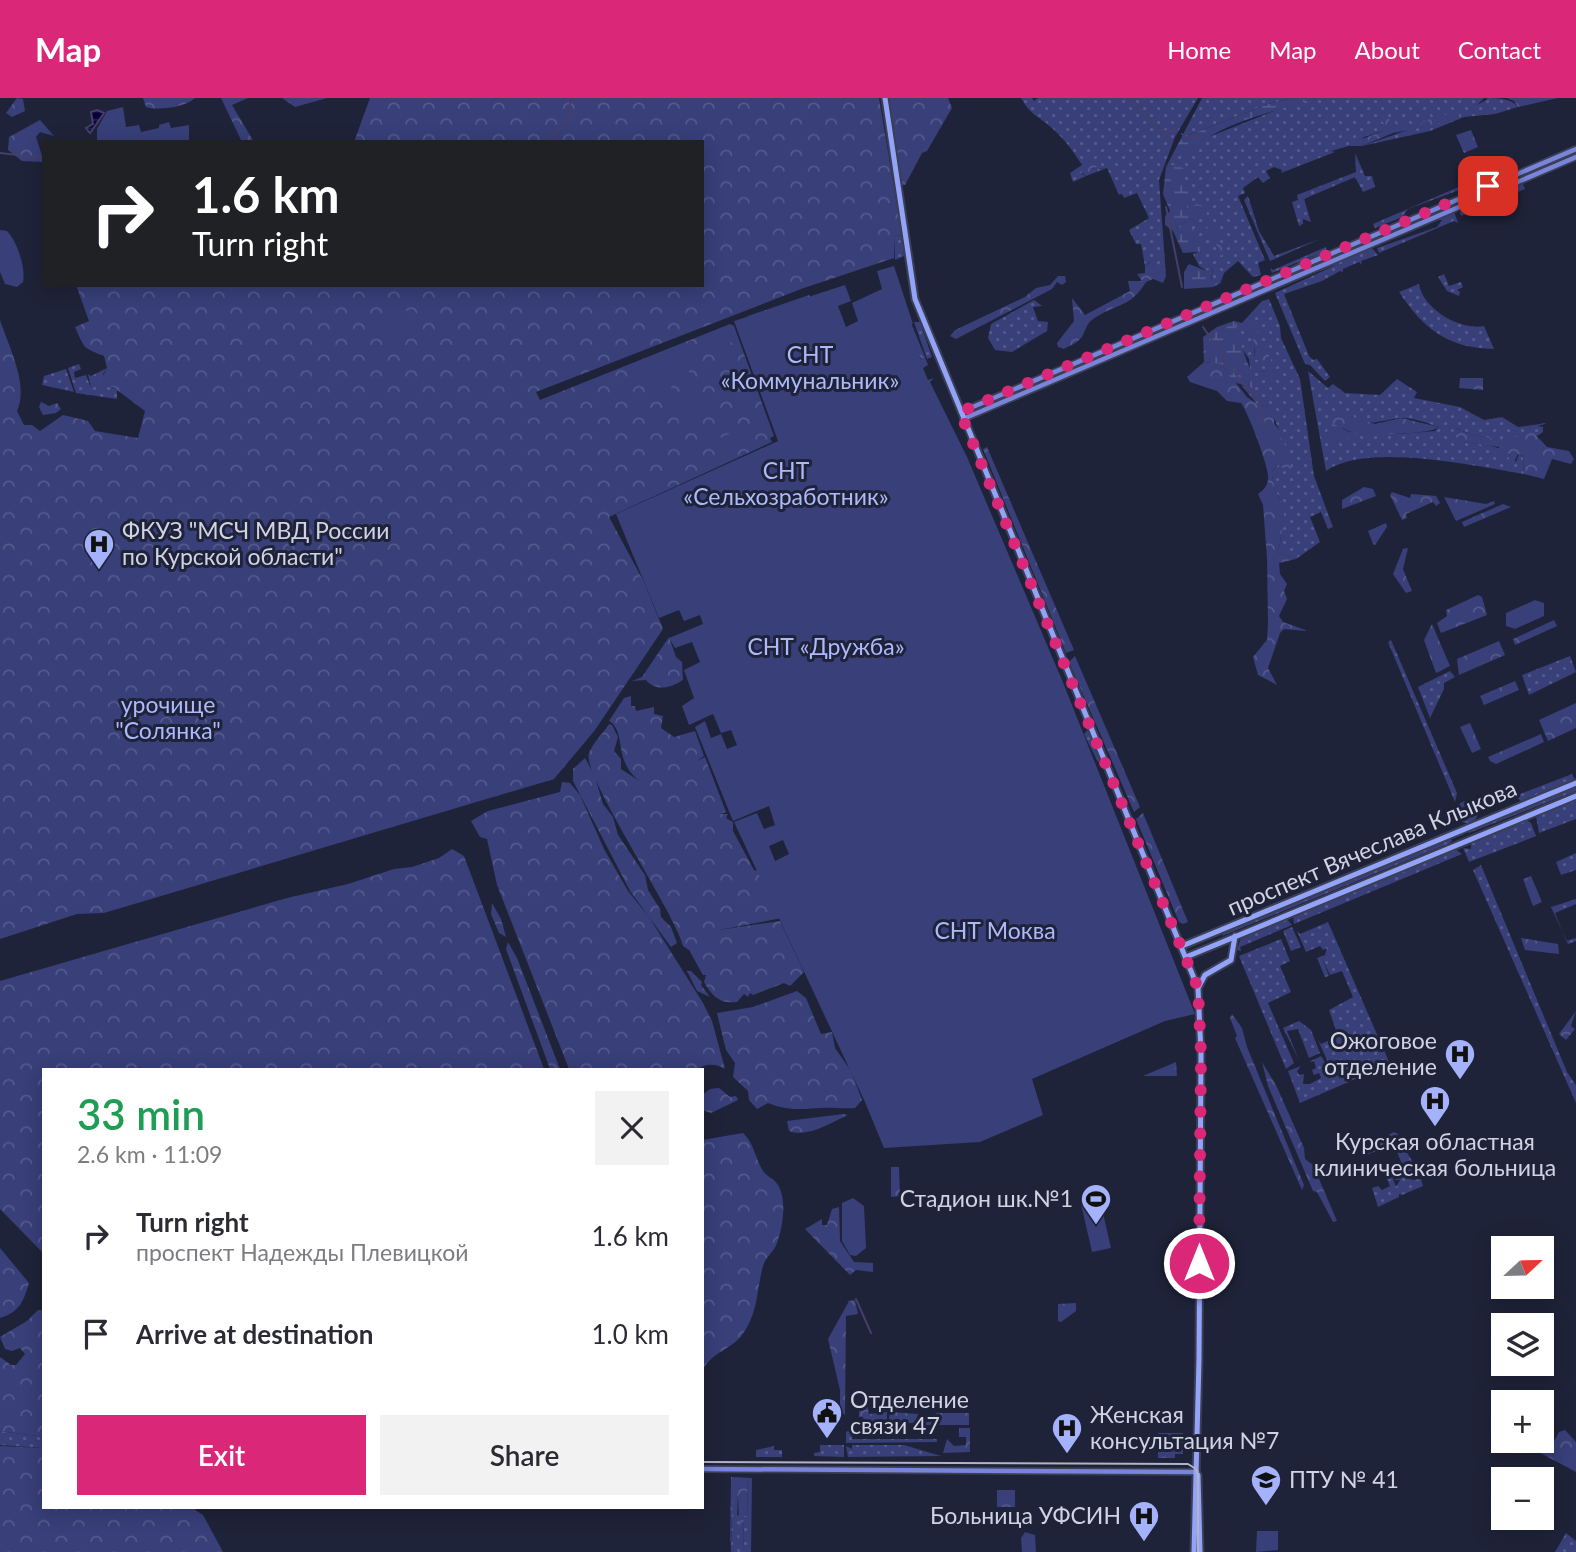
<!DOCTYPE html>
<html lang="en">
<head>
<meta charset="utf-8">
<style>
  body { margin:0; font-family:Lato,sans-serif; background:#f2f2f3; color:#2b2b33; height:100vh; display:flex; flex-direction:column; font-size:26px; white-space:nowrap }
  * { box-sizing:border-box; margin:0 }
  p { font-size:23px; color:#7c7c81 }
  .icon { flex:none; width:38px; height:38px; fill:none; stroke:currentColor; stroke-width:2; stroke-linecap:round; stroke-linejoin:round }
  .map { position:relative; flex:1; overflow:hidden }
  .drawer { position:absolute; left:42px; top:970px; width:662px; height:441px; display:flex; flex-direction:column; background:#fff; border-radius:0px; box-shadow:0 4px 18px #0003 }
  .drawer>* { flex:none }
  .hud { position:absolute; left:42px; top:42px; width:662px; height:147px; border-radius:0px; box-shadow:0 4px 18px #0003; background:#202124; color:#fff; overflow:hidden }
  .needle { width:46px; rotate:68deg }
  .tools { position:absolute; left:1491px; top:1138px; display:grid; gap:14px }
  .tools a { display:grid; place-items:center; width:63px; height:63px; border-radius:0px; background:#fff; box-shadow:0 4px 18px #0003; font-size:35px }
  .pin { position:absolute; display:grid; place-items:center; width:60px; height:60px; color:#fff; margin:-30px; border-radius:14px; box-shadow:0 4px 10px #0006 }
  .me { position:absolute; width:77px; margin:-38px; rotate:0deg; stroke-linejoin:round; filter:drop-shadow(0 0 5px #0008) }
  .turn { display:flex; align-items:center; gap:24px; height:147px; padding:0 35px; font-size:32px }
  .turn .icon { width:91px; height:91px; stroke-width:2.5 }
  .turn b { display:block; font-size:49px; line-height:60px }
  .round { display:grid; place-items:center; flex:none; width:74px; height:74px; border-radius:0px; background:#f2f2f3 }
  .head { display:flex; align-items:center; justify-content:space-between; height:119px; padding:0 35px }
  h1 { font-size:42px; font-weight:600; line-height:52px; color:#1e9e55 }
  .cta { display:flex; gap:14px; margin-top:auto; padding:14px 35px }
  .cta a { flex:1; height:80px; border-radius:0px; background:#db2777; color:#fff; font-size:28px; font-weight:600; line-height:80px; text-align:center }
  .cta a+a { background:#f2f2f3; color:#2b2b33 }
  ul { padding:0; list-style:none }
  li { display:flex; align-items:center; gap:21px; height:98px; padding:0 35px }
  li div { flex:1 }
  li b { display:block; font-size:26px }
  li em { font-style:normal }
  header { display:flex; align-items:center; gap:42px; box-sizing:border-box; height:98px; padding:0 35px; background:#db2777; color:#fff }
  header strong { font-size:33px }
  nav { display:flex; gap:38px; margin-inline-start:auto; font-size:24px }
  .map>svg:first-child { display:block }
</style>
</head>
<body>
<header>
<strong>Map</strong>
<nav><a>Home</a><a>Map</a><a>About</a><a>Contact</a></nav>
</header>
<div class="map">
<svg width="1576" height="1454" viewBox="0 0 1576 1454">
  <defs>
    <pattern id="grass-dots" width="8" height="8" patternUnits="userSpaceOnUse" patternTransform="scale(1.75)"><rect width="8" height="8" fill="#383f79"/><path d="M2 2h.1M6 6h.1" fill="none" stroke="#545a8c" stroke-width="1.8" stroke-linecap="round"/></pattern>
    <pattern id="forest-crowns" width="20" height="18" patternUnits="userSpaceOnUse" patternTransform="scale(1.75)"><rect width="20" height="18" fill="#383f79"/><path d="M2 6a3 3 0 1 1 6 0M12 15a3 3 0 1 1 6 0" fill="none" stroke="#545a8c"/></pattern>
    <pattern id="wetland-marsh" width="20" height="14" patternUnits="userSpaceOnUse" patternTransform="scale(1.75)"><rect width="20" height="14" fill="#383f79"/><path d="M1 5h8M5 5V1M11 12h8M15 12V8" fill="none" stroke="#545a8c"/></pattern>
    <pattern id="cemetery-stones" width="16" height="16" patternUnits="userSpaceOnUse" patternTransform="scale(1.75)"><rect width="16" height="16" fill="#383f79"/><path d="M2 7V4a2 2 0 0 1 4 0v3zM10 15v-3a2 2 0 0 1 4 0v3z" fill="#545a8c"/></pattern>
    <pattern id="water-rules" width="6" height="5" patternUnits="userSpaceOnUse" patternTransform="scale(1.75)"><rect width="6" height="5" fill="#080037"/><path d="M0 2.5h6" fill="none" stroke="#2b2454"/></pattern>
  </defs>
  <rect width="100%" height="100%" fill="#1f2339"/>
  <!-- grass -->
  <path fill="url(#grass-dots)" fill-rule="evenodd" d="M1021,0H1032L1034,3L1038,0H1198L1175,39L1159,82L1166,178L1165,171L1154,168L1150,164L1145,168L1141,146H1136L1129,132L1149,120L1137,95L1124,100L1122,96L1119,97L1107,70L1090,71L1092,63H1089L1082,76L1086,78L1073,84L1070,75L1082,67C1074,54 1065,42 1053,31C1038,17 1032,19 1021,0Z
    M1202,0H1293L1268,6L1187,38L1201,42L1294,5L1315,0H1484L1477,7L1488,1L1485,0C1498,0 1511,0 1518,9L1495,16L1464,19L1430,33L1362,48L1416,29V25L1405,31L1383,33L1364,39L1359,45L1331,53L1335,54L1281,75L1282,72L1274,69L1266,73L1270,80L1263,85L1258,79L1243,90L1245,95L1238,98L1265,162L1258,165L1261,177L1253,179L1238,163L1224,175L1221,184L1219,179L1211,184L1213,170L1207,173L1199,168L1193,156L1205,152L1181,130L1174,128L1186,124L1206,110L1186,111L1173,67L1166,69Z
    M1576,54V56L1276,183L1275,182Z
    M1355,55L1365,78H1372L1375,89L1363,94L1355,79L1304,101L1311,124L1303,121V126L1299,128L1292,104L1298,102L1297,97L1356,74Z
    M1522,84L1525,91L1461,118L1460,114L1482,104L1460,111Z
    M1468,85L1470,88L1408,111L1402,119L1375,130L1373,126Z
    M1248,98L1259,133L1274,158L1320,141L1270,163L1244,102Z
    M1454,113L1458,125L1454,123L1379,155L1377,150L1437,129L1442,122H1438Z
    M902,137L904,158L895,162L894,138Z
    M1326,149V154L1273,177L1320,155L1272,175L1270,170L1273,172Z
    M1371,149L1378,157L1361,163L1362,167L1359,164L1343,171V174L1340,173L1322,183L1284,196L1309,258L1313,262L1317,261L1330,279L1325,283L1310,267L1305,266L1275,195L1338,166L1278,189Z
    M1444,176L1449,188L1461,184L1463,189L1457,192L1460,194L1459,198L1447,193L1438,179Z
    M1419,186C1423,212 1462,233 1484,228L1494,251C1447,250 1424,231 1399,194Z
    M1269,201L1280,228L1281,240L1300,281L1314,378L1333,429L1328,431L1321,414L1310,419L1320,444L1296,461L1278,455C1281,439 1285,421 1281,405C1277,391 1272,393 1272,373L1287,358L1278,337L1281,336L1269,309L1257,306L1241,287L1252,290L1249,261L1239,246L1234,223L1242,225L1262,203ZM1255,231L1274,274H1259L1266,273L1268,268L1263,262L1254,261L1255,247L1251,234Z
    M1034,202L1042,208L1033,209L1038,223L1048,224L1047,233L1012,254L995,252L988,240L991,226Z
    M914,224H920L932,259L927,261Z
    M79,266L81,271L74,274L75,280L86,277L91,290L88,276L91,278L107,270L103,276L108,287L117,292V301L76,295L68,270Z
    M66,271L74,294L42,287L44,278Z
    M1308,273L1328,290L1333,286L1345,295L1380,297L1397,281L1417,294L1414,300L1460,309L1484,322L1502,319L1518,329L1547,325L1538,328L1543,329V334C1523,350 1477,340 1455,330L1463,344C1483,347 1504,346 1516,364L1519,356L1523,359L1524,376C1474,368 1367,344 1326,373ZM1352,318C1368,330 1382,322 1400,320C1413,319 1427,325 1439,329L1435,333L1399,336L1350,334L1336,344L1335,341Z
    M1391,542L1457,695L1455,704L1388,544Z
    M1570,558L1576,574L1529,597L1522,577Z
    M1450,573L1455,579L1444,585V591L1430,620L1418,589Z
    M1089,631L1101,661L1098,664L1084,636Z
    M1572,676L1575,682L1521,703L1515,698Z
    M1576,689V693L1469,735V732Z
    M1576,700V721L1539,735L1536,718Z
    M1456 714a11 11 0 1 1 22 0a11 11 0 1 1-22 0Z
    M1525,721L1531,725L1536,738L1469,764L1463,750L1471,751V744Z
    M1449,741L1452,742L1450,745L1222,838L1224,834Z
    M1455,751L1462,756L1294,826L1293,817Z
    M1576,755V772L1561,777L1556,764Z
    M1481,767L1567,974L1576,987V1005L1473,772Z
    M1576,801V806L1555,815L1566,843L1576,840V843L1568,846L1551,809Z
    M1286,820L1292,827L1240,849L1241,853L1237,852L1241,840Z
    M1328,824L1390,966L1300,1005L1288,973L1301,968L1297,973L1299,977L1304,976L1303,986H1310L1321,980L1319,975L1314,977L1312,972L1316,970L1314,963L1309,964L1321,958L1331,974L1342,980L1351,977L1348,971L1340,977L1332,973L1318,942L1321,946L1338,938L1329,912L1353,899L1342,873L1330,877L1322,860L1329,878L1325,879L1317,860L1325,857L1327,850L1323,852L1320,848L1306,854L1297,833L1300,836Z
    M1292,829L1301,849L1291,853L1283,833Z
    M1281,841L1290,863L1280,868L1291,894L1268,905L1294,965L1286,971L1239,858Z
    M1299,923L1311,932L1320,955L1309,960L1298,931L1287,933L1299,962L1283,930Z
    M1394,1034L1398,1036L1399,1044L1361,1059V1050Z
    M1403,1048L1418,1073L1412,1076L1411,1082L1421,1081L1423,1088L1402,1097L1399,1096V1099L1378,1109L1372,1090L1378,1088L1382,1092L1390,1088L1387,1081L1392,1078L1396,1089L1400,1082H1395L1393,1078L1410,1070L1404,1071L1395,1049Z
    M851,1331L852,1341H937V1344L846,1345V1334Z
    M0,1333L44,1339V1350L0,1347Z
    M820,1347H844V1359L814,1358V1355L820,1354Z
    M852,1347H904L941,1358L848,1359L846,1348L852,1351Z
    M774,1348V1352H782V1359H756V1352Z
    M747,1380H751V1454H743L744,1418H748Z
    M732,1397H738L737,1417L741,1418L740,1454H731Z
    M1566,1435L1576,1443V1454H1555Z"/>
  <!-- forest -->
  <path fill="url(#forest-crowns)" d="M17,0L23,1L25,13L12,19L6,15Z
    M143,0H195C186,9 159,13 146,9Z
    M221,0H248L232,7L254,44H242Z
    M370,0H879L902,137L894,138V160L801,191L536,294L540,302L730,226L734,228L774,338L770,340L772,344L609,419L644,484L663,531L595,632L554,681L104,815L77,816L0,841V222C9,249 29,287 17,313L24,327H32L40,333L63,317L88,323L95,333L138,340L145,313L113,289H101L99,286L107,270L104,258C84,250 85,252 75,229L89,223L76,187H702V44H354Z
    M889,0H948L952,10L927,53L922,55L905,87H902Z
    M1507,0H1558L1518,9L1514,3Z
    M1431,4L1435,19L1459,14V19L1425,30L1420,26L1434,19L1428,12L1422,16Z
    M1385,12L1391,25L1387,29L1396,31L1402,26L1395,24L1401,22V12L1404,31L1416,24L1419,30L1393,35L1362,48H1350L1349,46L1383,33L1386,29L1380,20Z
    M40,22L54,38L40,34L36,39L44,64L22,63L8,52L9,39Z
    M1471,32L1478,49L1464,55L1456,37Z
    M1098,60V68L1090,71L1107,70L1086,78L1079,72L1085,65Z
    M1213,125L1224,155L1221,158L1215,143L1208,140L1207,126Z
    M1151,164L1154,168L1158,167L1165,171L1166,178L1163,185L1153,181L1146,184C1130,210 1117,205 1093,221C1085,226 1085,238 1078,243C1074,247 1068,248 1064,251L1058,249L1057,245L1074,223L1072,200L1085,217L1130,193L1128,183H1142L1137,176L1145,175V168Z
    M1058,178H1065L1066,184L1062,187L1057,184L1052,191L956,241L950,238L955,232L1025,199L1036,190L1050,187Z
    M809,197L811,200L749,220L748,218Z
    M911,225L925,259L921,262L907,227Z
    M1252,226C1262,240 1271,257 1274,274L1269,282L1258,274L1266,273L1263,262H1253C1259,246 1251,238 1244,227Z
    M1204,264L1221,266L1247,299L1257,306L1269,309L1274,315V325L1282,336L1278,337L1284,344L1291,367V371H1284L1279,366L1272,373C1272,394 1283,400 1284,416C1284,424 1280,445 1278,455L1296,461L1279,465L1280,476L1287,486L1284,493L1287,501L1279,518L1283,524L1308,533L1284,531L1280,535L1268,570L1277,587L1258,577L1253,559L1267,542L1268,526L1267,460L1263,407L1258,396C1264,392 1269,386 1268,378C1268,367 1248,314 1241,305L1227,303L1217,293L1190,284L1187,279Z
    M1460,280H1483V292L1459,290Z
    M41,304L49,308L57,305L61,311L56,315L43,317L39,309Z
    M1338,314L1375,326L1401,320L1439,329C1430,337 1368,337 1354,335C1347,333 1341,328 1333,326L1330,318Z
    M1455,330C1478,340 1509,347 1531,332L1547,349L1569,353L1574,361L1571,366L1552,361L1544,381L1524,376L1523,358L1518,356L1512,368L1507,366L1510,356L1500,355L1499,349L1463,344L1452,336Z
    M987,349L1074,552L1066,555L983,351Z
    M1364,389L1373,391L1376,398L1342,411V402Z
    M1392,394L1410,400L1411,396L1436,398L1440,405L1436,408L1433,404L1406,416L1407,420L1402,422L1390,397Z
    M1444,399L1486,406L1494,403L1495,406L1456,423Z
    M1503,406L1511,409L1464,429L1462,424Z
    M1386,425L1387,429L1375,447L1373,446L1368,433Z
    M1408,450L1403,471L1412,493L1406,495L1393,476L1403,451Z
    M1478,497L1482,499L1487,517L1441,535L1437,525L1447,518L1446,512Z
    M1554,522L1557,528L1515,547L1513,541Z
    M1432,526L1450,568L1436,575L1424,542Z
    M669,539L676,559L682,564L683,582C671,590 656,594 646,582L632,583L642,579Z
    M1499,543L1505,557L1459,577L1457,561Z
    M1075,558L1140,709L1134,714L1069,564Z
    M1515,583L1519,592L1484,607L1480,598Z
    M631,598V608H635L636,613L654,609V616L663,618L661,630L674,639L695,633L704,658L697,663L705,659L726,714L720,716H728L726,720L733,724V733L754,772L758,773L782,820L719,832L780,823L804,874L790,888L784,885L753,897L750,895L748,899L744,896L737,904C721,906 713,900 704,884L706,877H703L689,852L683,848C677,818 581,676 589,655C594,643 602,637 609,626L612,627L618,639L614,653L621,661V671L644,686C611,666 628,634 609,623L624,600Z
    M1576,605V630L1548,643L1539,622Z
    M1470,625L1481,651L1472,655L1460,629Z
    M1541,636L1544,644L1496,666L1490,663L1488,659Z
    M585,660L594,676L603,706L613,719L618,737L645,777L648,792L660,811L661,819L671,829L677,845L671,849L630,793L573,683V671Z
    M562,684L570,685L580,697L604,751L628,793L649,819L703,905L712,923L725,971C717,966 706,965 698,971H569L497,787L487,741L480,739L471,723L488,713L560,694Z
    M1143,715L1188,824L1183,826L1179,824L1136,721Z
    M452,751L464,758L544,971H44V1156L0,1111V883L287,800L348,786L394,771L412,769L439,760Z
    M1531,778L1542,804L1533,808L1523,781Z
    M492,805L501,821L506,839L499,835L491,816Z
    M1521,840L1558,846L1559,856L1525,852Z
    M508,844L517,860L560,971H550L506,851Z
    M687,873H691L702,884L701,887L710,899L697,893Z
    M797,893L806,900L821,936L832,934L835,950L851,973L862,1002L855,1010C844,1011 833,1009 821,1010C800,1011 788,1013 768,1005L757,1011L749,1002L748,993L733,979L735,965L726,952L717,915L753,909Z
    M1576,913L1571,928L1575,931L1566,942L1559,936Z
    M1232,916L1242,930L1247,949L1304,1087L1302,1092L1235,940L1237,938L1230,920Z
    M1176,964L1177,978H1143Z
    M1262,964L1276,987L1304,1050L1305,1061L1313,1067L1337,1123L1333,1124L1317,1094L1313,1093L1268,988Z
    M719,990L730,999L736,998L738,1002L711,1015L702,1012V997L710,991Z
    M843,1016L848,1017C830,1025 808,1040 789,1033L787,1023Z
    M743,1035C754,1045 755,1060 763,1073C767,1079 774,1080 778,1087C787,1102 783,1129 777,1145C774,1154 766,1158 763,1168C757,1190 758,1214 744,1234C733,1252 713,1252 702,1273V1042Z
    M891,1069H899L900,1098L891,1099Z
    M839,1109L840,1143L854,1164L873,1165V1174L856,1172L850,1177L805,1131L822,1121V1127H827L832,1111Z
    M0,1150L29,1185C24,1202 20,1214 0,1220Z
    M855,1202L858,1216L846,1218L845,1317L840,1312V1292L828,1241L849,1203Z
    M1076,1205V1213L1061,1224L1058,1223V1206Z
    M38,1212H44V1339L0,1333V1259L11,1267H16L25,1256L20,1250L12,1253L5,1251L0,1239L27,1223Z
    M867,1305L869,1316L887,1314V1322L864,1325L863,1319H859V1306Z
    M890,1314L918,1316L915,1325H888Z
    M936,1315H969V1327H915L917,1324H928L927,1320L933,1319Z
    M959,1330H970V1354L943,1355L947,1341L954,1348L966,1347V1339H959Z
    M1565,1332L1576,1344V1374L1531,1350L1552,1347L1559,1334Z
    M1158,1335H1183V1356H1175V1360H1158Z
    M0,1348L44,1350V1409H196L195,1412L203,1417L223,1454H0Z
    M731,1379L752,1380V1454L751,1381L747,1380L748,1418H744L743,1454H740L738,1397H733L730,1454Z
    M997,1392H1015V1409H997Z"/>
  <!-- wetland -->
  <path fill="url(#wetland-marsh)" d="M1293,0H1315C1277,14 1217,24 1190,55H1176L1180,43L1187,38L1268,6Z
    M1173,67L1183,70L1186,77L1181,84L1188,93L1187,111L1197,106L1205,110L1209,122L1205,123L1202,115L1176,129L1181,130L1189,126L1210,153L1183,155L1173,133L1165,127V118L1170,113L1163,96L1166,69Z
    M1189,166L1207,173L1213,169L1211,183L1219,178L1221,185L1213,189L1184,191V174Z
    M1234,223C1242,244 1245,270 1261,286L1252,290L1234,284L1221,266L1204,264L1203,239L1217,229Z
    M1330,318L1333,326L1350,334L1348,342L1335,344L1327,335Z"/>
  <!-- cemetery -->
  <path fill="url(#cemetery-stones)" d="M282,0H327L295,9Z"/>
  <!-- garden -->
  <path fill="#383f79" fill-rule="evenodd" d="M123,9L126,29L139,27L141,34L159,30V27L169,24L171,30L189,27V44H97V31L107,13Z
    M0,132L7,133C17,143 26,170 23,184L17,189L5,186L0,174Z
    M894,168L913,226L908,227L921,262L925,259L928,267L923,270L928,282L934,280L930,284L967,359L1062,582L1195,916L1165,923L1032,981L1043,1017L980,1044L884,1050L865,1004L734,724L757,715L764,731L775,727L769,708L733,723L695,629L705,623L711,640L721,636L727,651L737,647L731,632L721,635L713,616L689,627L682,608L694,600L684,572L700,564L692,544L675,550L669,540L703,526L700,517L684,523L679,512L659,520L616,416L778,343L734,223L845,187L851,203L838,208L846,229L858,223L852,205L882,191L877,173ZM783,742L789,756L775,763L769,748Z
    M409,212L415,213L418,225L390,238L384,235L381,226L384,221Z
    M729,233L736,243L697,255L694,247Z
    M686,244L689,252L684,259L691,280L686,282L672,275L671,298L666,304L654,280L644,276L638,263Z
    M695,284L706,287L700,295L705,307L696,314L695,327L682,331C675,320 676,299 682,287Z
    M765,321L771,337L761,335L706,349L704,347Z
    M1535,502L1544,505V518L1515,531L1506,528V515Z
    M853,1100L864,1108L866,1150L856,1158L850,1157L842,1143V1105Z
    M1100,1102L1111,1150L1092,1154L1081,1106Z
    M1257,1433H1278V1452L1256,1454Z
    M1025,1434L1035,1437L1036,1454H1022L1021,1440Z"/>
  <!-- water -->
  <path fill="url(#water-rules)" stroke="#443f6a" stroke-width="2" d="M97,12L104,15L90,35L86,30L93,26L91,14Z"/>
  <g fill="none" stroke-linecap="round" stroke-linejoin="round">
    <!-- stream -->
    <path stroke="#443f6a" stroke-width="2" d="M1129,0L1161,33H1176
      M1182,36L1188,40L1201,37
      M545,44L570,22V5L575,0
      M0,55L44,60
      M1166,109L1182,189
      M1203,229L1239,281L1258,300L1265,330
      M856,1201L871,1235"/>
    <!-- secondary casing -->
    <g stroke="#3b3f54" stroke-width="8">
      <path id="secondary" d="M961,314L1576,51
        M963,321L1576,59
        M702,1371L1197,1374"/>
    </g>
    <!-- primary casing -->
    <g stroke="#3b3f54" stroke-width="9">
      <path id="primary" d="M885,0L915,201L1198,890L1201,956L1199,1261L1194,1454
        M1182,848L1576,685
        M1186,859L1576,698
        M1198,890L1205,877L1231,862L1235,838
        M1198,1377L1200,1454"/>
    </g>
    <!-- secondary -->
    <use href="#secondary" stroke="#7885da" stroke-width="4.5"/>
    <!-- primary -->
    <use href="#primary" stroke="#94a3fa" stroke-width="5"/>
    <!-- tram -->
    <path stroke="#b1b4c5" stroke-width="2" d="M702,1364L1188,1366L1196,1371L1198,1378V1454"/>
  </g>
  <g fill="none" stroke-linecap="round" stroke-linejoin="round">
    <!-- route -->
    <path stroke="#db2777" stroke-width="12" stroke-dasharray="0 21.6" d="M1199,1165L1201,956L1198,890L960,314L1488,88"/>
  </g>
  <!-- icons -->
  <defs>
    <g id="hospital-pin" transform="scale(1.575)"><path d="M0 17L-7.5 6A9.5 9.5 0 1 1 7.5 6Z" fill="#a4b2fc" stroke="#1f2339"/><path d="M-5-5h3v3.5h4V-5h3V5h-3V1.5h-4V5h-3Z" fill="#111"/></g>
    <g id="stadium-pin" transform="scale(1.575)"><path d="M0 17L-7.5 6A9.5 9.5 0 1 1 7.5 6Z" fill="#a4b2fc" stroke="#1f2339"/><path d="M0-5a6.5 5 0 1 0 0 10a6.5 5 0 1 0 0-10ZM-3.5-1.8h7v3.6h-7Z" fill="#111"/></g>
    <g id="civic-pin" transform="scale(1.575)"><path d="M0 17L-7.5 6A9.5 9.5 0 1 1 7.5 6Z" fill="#a4b2fc" stroke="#1f2339"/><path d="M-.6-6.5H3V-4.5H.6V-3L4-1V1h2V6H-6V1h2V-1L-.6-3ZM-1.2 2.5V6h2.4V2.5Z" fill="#111"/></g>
    <g id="university-pin" transform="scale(1.575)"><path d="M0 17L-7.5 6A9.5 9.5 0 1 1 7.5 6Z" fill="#a4b2fc" stroke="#1f2339"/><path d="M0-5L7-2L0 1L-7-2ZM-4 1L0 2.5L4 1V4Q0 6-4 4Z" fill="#111"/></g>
  </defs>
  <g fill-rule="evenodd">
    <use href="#hospital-pin" x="99" y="446"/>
    <use href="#hospital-pin" x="1460" y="956"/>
    <use href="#hospital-pin" x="1435" y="1003"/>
    <use href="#stadium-pin" x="1096" y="1101"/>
    <use href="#civic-pin" x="827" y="1315"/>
    <use href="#hospital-pin" x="1067" y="1330"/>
    <use href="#university-pin" x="1266" y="1382"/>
    <use href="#hospital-pin" x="1144" y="1418"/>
  </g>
  <g text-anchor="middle" stroke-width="6" stroke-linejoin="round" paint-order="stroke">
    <!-- park labels -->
    <g font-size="23" fill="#adb9fb" stroke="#1f2339">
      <text x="810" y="265">СНТ<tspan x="810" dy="26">«Коммунальник»</tspan></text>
      <text x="786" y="381">СНТ<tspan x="786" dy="26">«Сельхозработник»</tspan></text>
      <text x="826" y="557">СНТ «Дружба»</text>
      <text x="168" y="615">урочище<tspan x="168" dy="26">"Солянка"</tspan></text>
      <text x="995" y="841">СНТ Моква</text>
    </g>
    <!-- poi labels -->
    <g font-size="23" fill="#d0d3e2" stroke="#1f2339" text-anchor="start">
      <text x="122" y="441">ФКУЗ "МСЧ МВД России<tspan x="122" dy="26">по Курской области"</tspan></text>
      <text x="1437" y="951" text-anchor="end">Ожоговое<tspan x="1437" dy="26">отделение</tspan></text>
      <text x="1435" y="1052" text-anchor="middle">Курская областная<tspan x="1435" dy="26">клиническая больница</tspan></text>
      <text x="1073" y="1109" text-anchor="end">Стадион шк.№1</text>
      <text x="850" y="1310">Отделение<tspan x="850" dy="26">связи 47</tspan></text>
      <text x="1090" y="1325">Женская<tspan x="1090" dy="26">консультация №7</tspan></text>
      <text x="1289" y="1390">ПТУ № 41</text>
      <text x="1121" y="1426" text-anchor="end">Больница УФСИН</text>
    </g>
    <!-- street labels -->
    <g font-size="23" fill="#d0d3e2" stroke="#1f2339">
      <text transform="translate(1372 750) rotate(-23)" y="8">проспект Вячеслава Клыкова</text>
    </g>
  </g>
</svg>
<div class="tools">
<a><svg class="needle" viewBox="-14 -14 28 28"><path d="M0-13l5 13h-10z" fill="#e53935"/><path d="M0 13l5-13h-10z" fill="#7c7c81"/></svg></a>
<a><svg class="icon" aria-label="layers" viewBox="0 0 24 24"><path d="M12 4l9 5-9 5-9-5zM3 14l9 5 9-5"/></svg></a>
<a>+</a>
<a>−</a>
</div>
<div class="pin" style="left:1488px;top:88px;background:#d93025"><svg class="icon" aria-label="arrive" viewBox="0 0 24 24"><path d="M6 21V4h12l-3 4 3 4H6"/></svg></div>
<svg class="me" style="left:1199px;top:1165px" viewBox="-20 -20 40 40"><circle r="17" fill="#db2777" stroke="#fff" stroke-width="3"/><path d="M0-11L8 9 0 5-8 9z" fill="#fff"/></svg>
<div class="hud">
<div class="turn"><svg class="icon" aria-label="right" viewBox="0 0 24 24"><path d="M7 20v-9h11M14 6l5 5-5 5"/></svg><div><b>1.6 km</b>Turn right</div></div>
</div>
<section class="drawer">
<div class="head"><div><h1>33 min</h1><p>2.6 km · 11:09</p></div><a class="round"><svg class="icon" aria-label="close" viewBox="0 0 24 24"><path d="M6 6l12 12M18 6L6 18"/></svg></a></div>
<ul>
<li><svg class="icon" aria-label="right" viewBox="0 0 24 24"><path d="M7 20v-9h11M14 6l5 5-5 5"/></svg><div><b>Turn right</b><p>проспект Надежды Плевицкой</p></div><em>1.6 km</em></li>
<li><svg class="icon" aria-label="arrive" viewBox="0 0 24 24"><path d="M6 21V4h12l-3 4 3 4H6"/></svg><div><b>Arrive at destination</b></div><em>1.0 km</em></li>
</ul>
<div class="cta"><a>Exit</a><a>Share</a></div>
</section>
</div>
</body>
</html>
